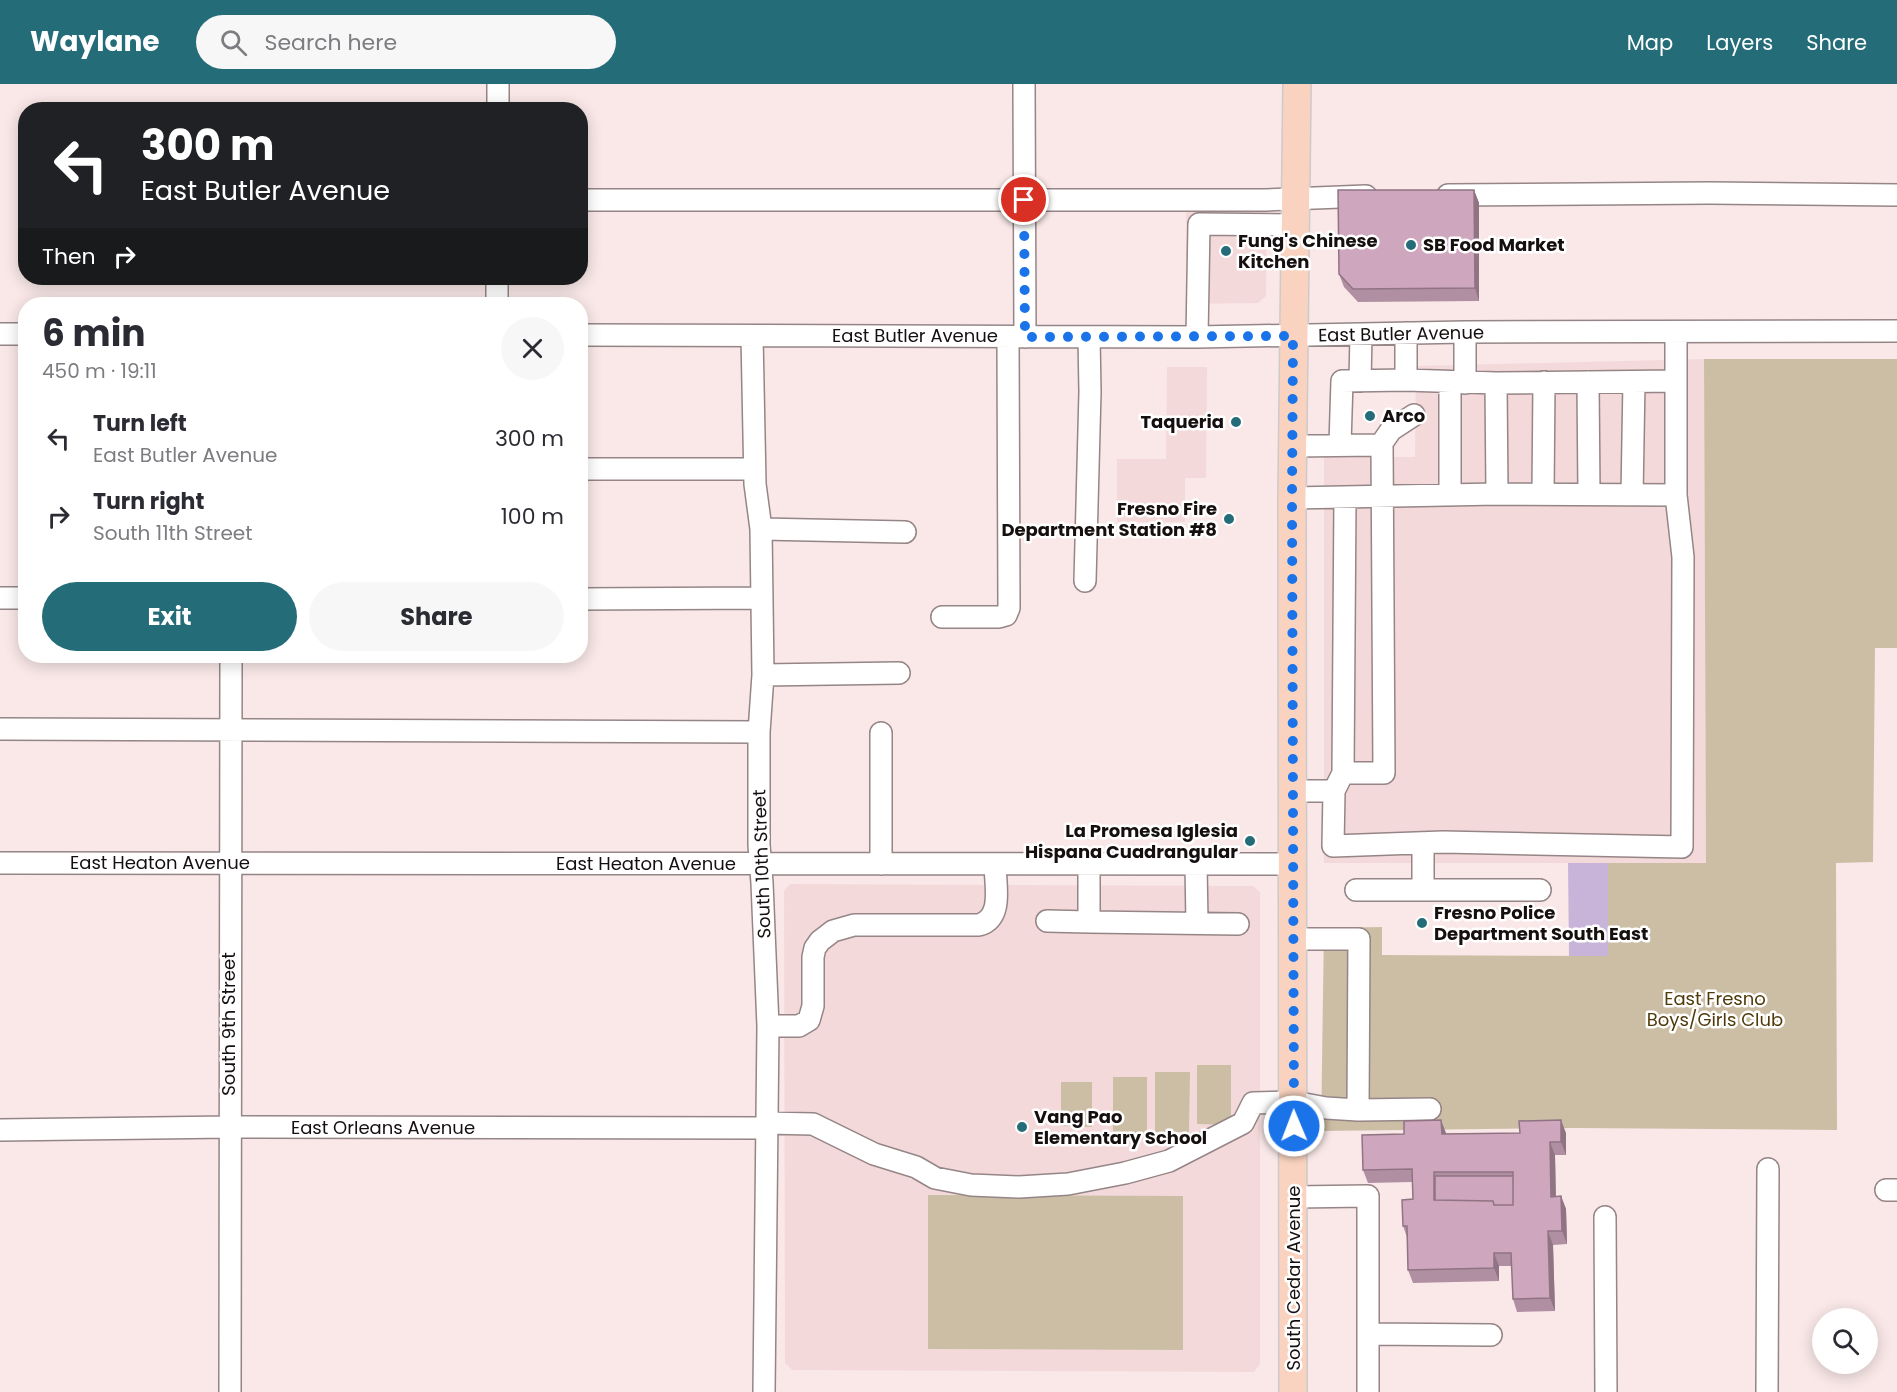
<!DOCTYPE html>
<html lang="en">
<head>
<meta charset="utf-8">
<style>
  body { margin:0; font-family:Poppins,sans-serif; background:#f7f7f7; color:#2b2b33; height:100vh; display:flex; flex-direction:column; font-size:22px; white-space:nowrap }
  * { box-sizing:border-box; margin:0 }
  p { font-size:20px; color:#7c7c81 }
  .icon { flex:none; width:33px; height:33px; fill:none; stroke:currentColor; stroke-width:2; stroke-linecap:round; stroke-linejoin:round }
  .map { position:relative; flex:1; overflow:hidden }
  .sheet { position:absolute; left:18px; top:213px; width:570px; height:366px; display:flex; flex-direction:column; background:#fff; border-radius:24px; box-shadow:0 3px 15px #0003 }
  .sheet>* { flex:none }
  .top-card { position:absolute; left:18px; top:18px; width:570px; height:183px; border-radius:24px; box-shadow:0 3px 15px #0003; background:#202124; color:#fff; overflow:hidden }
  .buttons { position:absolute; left:1812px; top:1224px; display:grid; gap:12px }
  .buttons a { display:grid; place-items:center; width:66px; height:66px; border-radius:50%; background:#fff; box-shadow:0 3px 15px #0003; font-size:30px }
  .pin { position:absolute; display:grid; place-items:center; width:51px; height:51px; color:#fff; margin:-26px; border:3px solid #fff; border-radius:50%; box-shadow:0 2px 6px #0007 }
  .me { position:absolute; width:66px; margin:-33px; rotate:359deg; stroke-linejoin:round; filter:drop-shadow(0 0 4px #0008) }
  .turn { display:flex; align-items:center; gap:21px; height:126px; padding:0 24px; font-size:27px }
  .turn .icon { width:78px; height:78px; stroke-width:2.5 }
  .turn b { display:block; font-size:42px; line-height:51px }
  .then { display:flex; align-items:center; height:57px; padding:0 24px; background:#0003; gap:12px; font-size:22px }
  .round { display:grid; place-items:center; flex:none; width:63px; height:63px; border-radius:32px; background:#f7f7f7 }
  .headline { display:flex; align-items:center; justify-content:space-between; height:102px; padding:0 24px }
  h1 { font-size:36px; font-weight:700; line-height:45px }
  .button { display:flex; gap:12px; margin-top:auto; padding:12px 24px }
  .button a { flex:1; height:69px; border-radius:36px; background:#236c78; color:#fff; font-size:24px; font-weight:700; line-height:69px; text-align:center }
  .button a+a { background:#f7f7f7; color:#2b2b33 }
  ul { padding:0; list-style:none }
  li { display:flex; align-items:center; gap:18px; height:78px; padding:0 24px }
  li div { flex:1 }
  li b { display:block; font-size:22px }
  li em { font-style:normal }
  header { display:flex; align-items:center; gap:36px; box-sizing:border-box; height:84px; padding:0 30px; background:#236c78; color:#fff }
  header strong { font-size:28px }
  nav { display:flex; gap:33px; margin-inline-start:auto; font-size:21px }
  .search { width:420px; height:54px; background:#f7f7f7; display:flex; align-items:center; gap:15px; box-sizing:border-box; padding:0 21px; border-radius:33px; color:#7c7c81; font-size:22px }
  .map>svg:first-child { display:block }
</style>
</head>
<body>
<header>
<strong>Waylane</strong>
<div class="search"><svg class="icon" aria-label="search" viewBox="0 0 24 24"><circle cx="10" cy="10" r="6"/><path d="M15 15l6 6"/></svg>Search here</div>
<nav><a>Map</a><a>Layers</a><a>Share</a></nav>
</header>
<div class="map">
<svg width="1897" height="1308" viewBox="0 0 1897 1308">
  <rect width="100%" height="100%" fill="#fae8e8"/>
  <!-- built -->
  <path fill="#f4d9da" d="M1186,122L1267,123L1266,212L1258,219L1187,220Z
    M1704,275L1706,779H1324V373H1415L1416,282Z
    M1167,283H1207L1206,394H1185V438H1117V375H1166Z
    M790,800L1253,802L1260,808V1280L1254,1288L792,1286L785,1279L784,807Z"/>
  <!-- green -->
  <path fill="#cbbea5" d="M1704,275H1897V564H1875L1873,778L1836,779L1837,1046L1575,1044L1321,1047L1324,844L1382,843V871L1608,872V779H1706Z
    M1197,981H1231V1041L1197,1040Z
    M1155,988H1190L1189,1048H1155Z
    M1113,993H1147V1053H1113Z
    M1061,998H1092V1043L1061,1042Z
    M928,1111L1183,1112V1266L928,1265Z"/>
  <!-- water -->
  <path fill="#c8b4d9" d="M1568,779H1608V872H1569Z"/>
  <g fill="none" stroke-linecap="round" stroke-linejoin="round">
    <!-- minor casing -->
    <g stroke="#958586" stroke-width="24">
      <path id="minor" d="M1024,0L1025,253
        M498,26V0
        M1448,111L1709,109L1897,111
        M580,116H1266L1366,112
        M497,194V220
        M1465,248V299
        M0,250H26
        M580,251L1197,253L1465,248L1897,247
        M752,252L755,400L761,445L763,591L759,648V761L762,799L768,942L764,1308
        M1197,253L1199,140L1294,141
        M1406,296L1496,299L1676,297V248
        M1360,297L1361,250
        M1450,298V411
        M1588,298L1589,410
        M1496,299L1497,410
        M1340,360L1342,297L1406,296V249
        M1292,362L1378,361L1382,359L1391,346L1414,331
        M580,385H754
        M1543,410L1544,298
        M1632,411L1634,298
        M1345,413L1343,689L1334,707L1333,762L1443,758L1682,763L1683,473L1676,411
        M1292,414L1497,410L1676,411V297
        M761,445L905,448
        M1085,497L1090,308L1089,253
        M0,514H26
        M580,515L762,514
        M942,533H999L1006,531L1009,524L1008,253
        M763,591L899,589
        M0,645L759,648
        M881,649V780
        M1343,689H1384L1382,359
        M1293,707H1334
        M1423,759V805
        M0,779L1293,780
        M1196,780L1197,839
        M1356,806H1540
        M1047,837L1089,838V780
        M1089,838L1238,840
        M1293,855H1359L1358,1026
        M768,942H799L809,936L813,922V873L815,864L820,857L833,847L854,841H979C1004,834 995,800 995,780
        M766,1039L813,1040L874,1070L916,1083L935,1094L971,1101L1019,1103L1068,1100L1125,1089L1169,1077L1243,1039L1253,1019L1294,1018L1326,1024L1358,1026L1430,1025
        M0,1046L229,1043L766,1044
        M1886,1106H1897
        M1294,1113L1368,1112V1308
        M1605,1133L1606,1308
        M1368,1250L1491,1251
        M230,1308L231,572
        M1767,1308L1768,1085"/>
    </g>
    <!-- major casing -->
    <g stroke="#cccaca" stroke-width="30">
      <path id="major" d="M1293,1308L1292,414L1297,0"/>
    </g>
    <!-- minor -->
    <use href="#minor" stroke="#fff" stroke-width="21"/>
    <!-- major -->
    <use href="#major" stroke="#f9d3bf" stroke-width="27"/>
  </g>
  <!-- wall -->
  <path fill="#b18fa3" d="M1474,106L1479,119V217L1358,218L1344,203L1339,190Z
    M1566,1049V1071H1555L1556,1112H1561L1566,1125L1567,1160L1553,1161L1555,1227L1517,1228L1513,1215L1512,1182H1499V1197L1413,1199L1408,1186V1156L1403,1142L1413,1115L1412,1098L1368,1099L1363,1086L1404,1050Z"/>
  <!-- shaded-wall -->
  <path fill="#907484" d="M1474,106L1479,119V217L1475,204Z
    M1441,1036L1446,1049L1447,1063L1442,1050Z
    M1561,1036L1566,1049V1071L1561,1058Z
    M1550,1058L1555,1071L1556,1126L1551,1113Z
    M1561,1112L1566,1125L1567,1160L1562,1147Z
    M1548,1147L1553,1161L1555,1227L1550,1214Z
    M1494,1169L1499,1182V1197L1494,1184Z"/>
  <!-- building -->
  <path fill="#cea6bd" stroke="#907484" stroke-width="1.5" fill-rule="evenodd" d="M1338,106H1474L1475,204L1353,205L1339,190Z
    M1441,1036L1442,1050L1520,1049L1519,1037L1561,1036V1058H1550L1551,1113L1561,1112L1562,1147H1548L1550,1214L1513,1215L1511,1169H1494V1184L1408,1186L1407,1142H1403L1402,1116L1413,1115L1412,1085L1363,1086L1362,1051L1404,1050V1037ZM1434,1088H1513V1121H1494L1493,1117L1434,1116Z
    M1435,1092H1513V1121H1494L1493,1117L1435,1116Z"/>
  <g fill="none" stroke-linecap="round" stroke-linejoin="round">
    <!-- route -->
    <path stroke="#1a73e8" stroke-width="10" stroke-dasharray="0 18" d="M1024,116L1025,253L1293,252L1292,414L1294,1042"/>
  </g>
  <!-- markers -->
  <g fill="#236c78" stroke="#fff" stroke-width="2">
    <circle cx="1411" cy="161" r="6"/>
    <circle cx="1226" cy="167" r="6"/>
    <circle cx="1370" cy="332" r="6"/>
    <circle cx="1236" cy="338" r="6"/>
    <circle cx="1229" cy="435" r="6"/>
    <circle cx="1250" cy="757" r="6"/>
    <circle cx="1422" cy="839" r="6"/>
    <circle cx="1022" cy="1043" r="6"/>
  </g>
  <g text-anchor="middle" stroke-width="5" stroke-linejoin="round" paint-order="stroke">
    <!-- poi labels -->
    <g font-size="18" font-weight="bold" fill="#150f0f" stroke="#fff" text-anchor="start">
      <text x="1238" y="163">Fung's Chinese<tspan x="1238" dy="21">Kitchen</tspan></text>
      <text x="1423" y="167">SB Food Market</text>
      <text x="1382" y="338">Arco</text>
      <text x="1224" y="344" text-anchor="end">Taqueria</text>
      <text x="1217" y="431" text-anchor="end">Fresno Fire<tspan x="1217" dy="21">Department Station #8</tspan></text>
      <text x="1238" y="753" text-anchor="end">La Promesa Iglesia<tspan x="1238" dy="21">Hispana Cuadrangular</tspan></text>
      <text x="1434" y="835">Fresno Police<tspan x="1434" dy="21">Department South East</tspan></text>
      <text x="1034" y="1039">Vang Pao<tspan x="1034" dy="21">Elementary School</tspan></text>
    </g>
    <!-- street labels -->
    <g font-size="18" fill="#150f0f" stroke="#fff">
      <text transform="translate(1401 250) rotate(-1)" y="6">East Butler Avenue</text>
      <text x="915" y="258">East Butler Avenue</text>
      <text x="160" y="785">East Heaton Avenue</text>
      <text x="646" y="786">East Heaton Avenue</text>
      <text transform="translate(762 780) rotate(-92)" y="6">South 10th Street</text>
      <text transform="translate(229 940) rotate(-90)" y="6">South 9th Street</text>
      <text x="383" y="1050">East Orleans Avenue</text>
      <text transform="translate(1294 1194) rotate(-90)" y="6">South Cedar Avenue</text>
    </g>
    <!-- park labels -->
    <g font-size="18" fill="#503a0a" stroke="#fff">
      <text x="1715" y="921">East Fresno<tspan x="1715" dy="21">Boys/Girls Club</tspan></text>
    </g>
  </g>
</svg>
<div class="buttons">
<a><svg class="icon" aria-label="search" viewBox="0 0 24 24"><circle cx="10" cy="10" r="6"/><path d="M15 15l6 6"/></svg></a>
</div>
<div class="pin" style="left:1024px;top:116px;background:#d93025"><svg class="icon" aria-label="arrive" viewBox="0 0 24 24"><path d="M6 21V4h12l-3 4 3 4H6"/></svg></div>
<svg class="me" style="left:1294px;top:1042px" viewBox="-20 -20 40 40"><circle r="17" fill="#1a73e8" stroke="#fff" stroke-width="3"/><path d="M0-11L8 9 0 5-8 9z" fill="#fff"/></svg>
<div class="top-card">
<div class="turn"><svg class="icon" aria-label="left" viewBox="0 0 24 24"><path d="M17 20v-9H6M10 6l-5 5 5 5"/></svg><div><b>300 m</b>East Butler Avenue</div></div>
<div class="then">Then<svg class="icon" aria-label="right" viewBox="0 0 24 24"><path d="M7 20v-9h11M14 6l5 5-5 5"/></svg></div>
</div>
<section class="sheet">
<div class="headline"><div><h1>6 min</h1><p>450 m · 19:11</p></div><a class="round"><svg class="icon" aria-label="close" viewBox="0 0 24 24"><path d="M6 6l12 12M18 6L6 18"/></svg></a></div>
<ul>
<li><svg class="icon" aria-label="left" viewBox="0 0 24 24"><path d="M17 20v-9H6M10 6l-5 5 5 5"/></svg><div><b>Turn left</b><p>East Butler Avenue</p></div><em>300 m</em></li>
<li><svg class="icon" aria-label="right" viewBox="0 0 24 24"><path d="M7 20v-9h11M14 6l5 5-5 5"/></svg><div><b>Turn right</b><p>South 11th Street</p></div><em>100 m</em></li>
</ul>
<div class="button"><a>Exit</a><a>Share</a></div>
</section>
</div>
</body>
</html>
